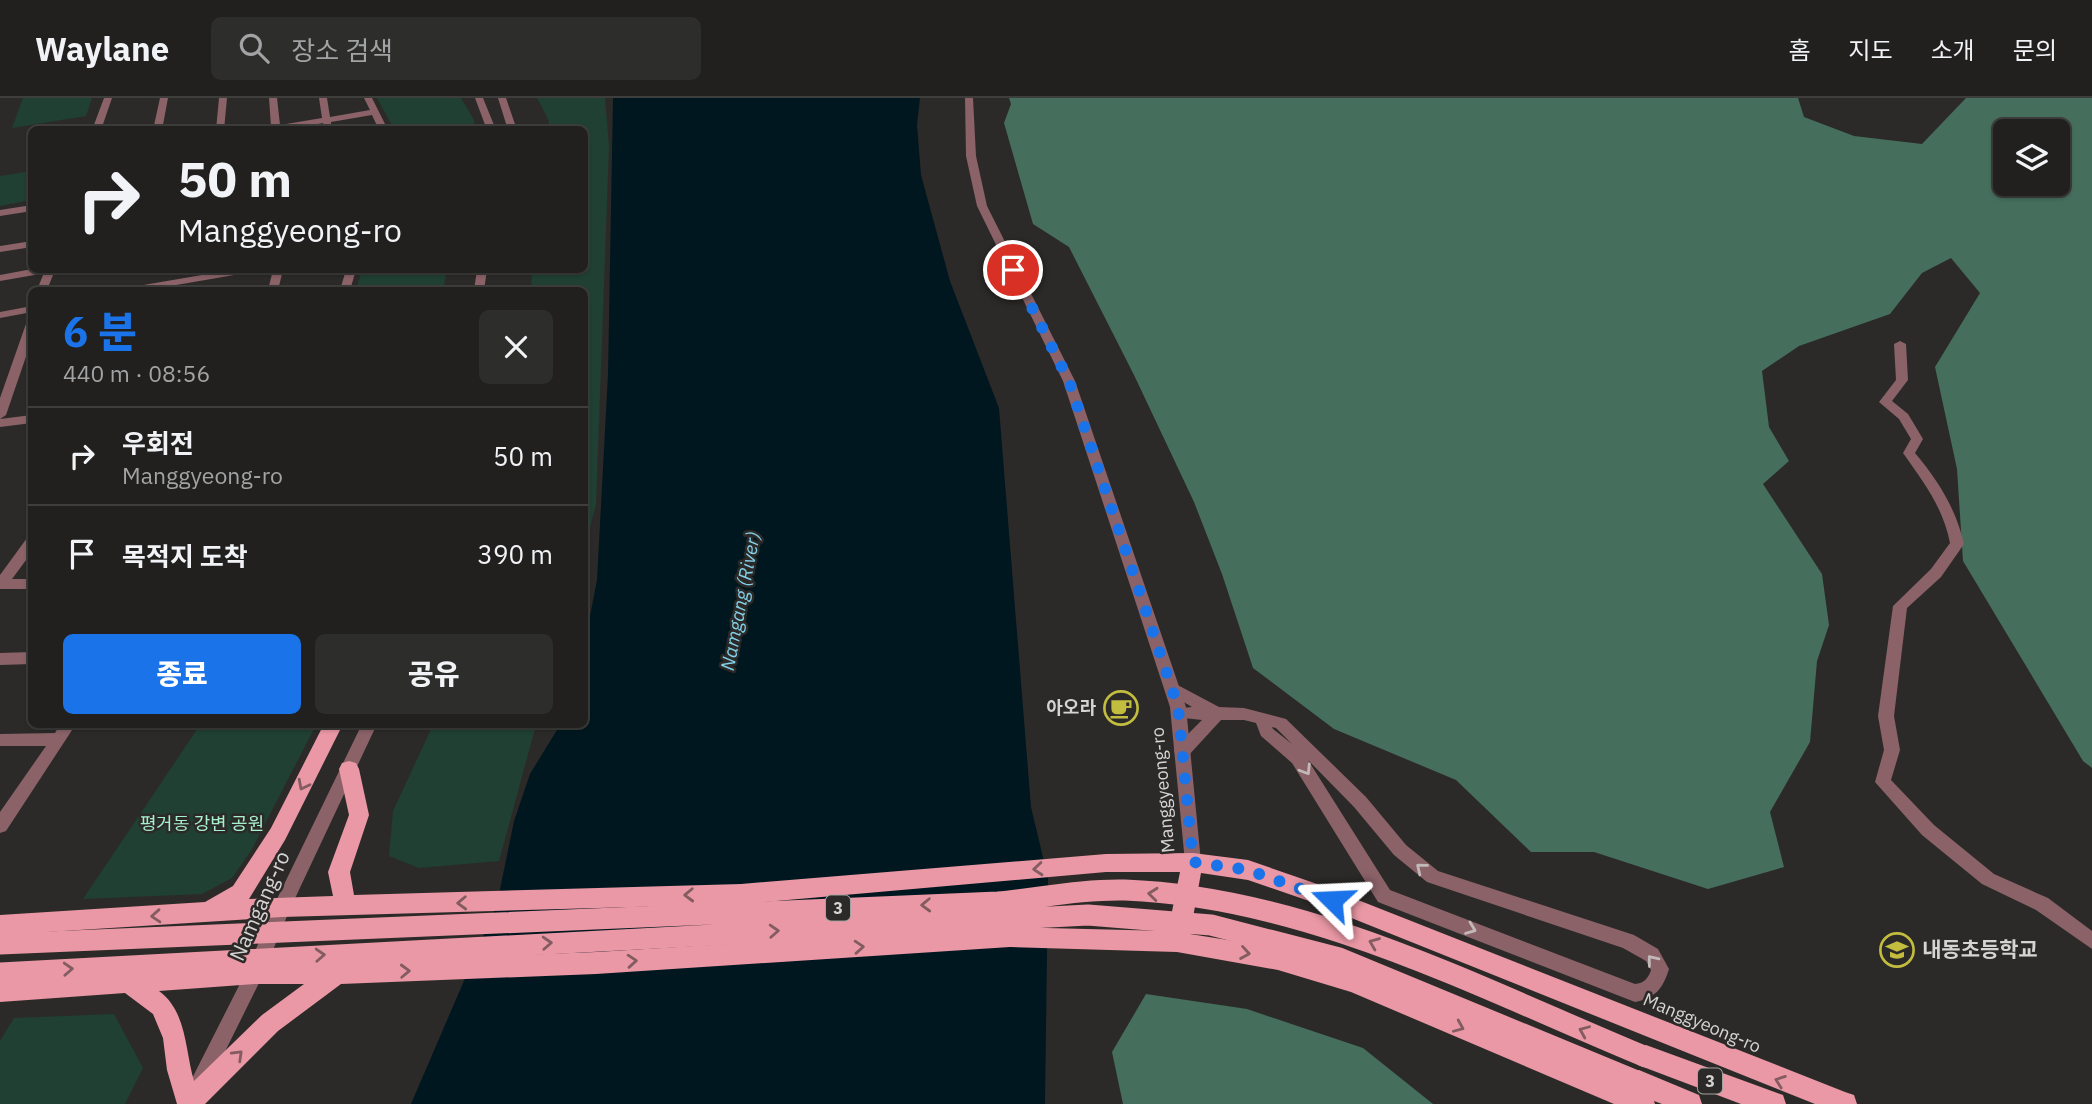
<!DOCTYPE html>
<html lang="ko">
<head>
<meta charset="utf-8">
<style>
  body { margin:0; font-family:"IBM Plex Sans","Noto Sans KR",sans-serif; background:#2d2d2b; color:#f1f3f6; height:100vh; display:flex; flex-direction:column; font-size:26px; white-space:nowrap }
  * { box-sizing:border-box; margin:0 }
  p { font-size:23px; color:#a2a3a4 }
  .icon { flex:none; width:38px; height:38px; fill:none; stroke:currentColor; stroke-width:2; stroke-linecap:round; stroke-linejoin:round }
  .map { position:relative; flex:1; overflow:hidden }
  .details { position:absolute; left:28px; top:189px; width:560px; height:441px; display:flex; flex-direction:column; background:#21201e; border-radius:10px; box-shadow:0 2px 5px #0004,0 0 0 2px #3e3e3c }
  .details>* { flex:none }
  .top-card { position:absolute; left:28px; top:28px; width:560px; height:147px; border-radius:10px; box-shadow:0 2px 5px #0004,0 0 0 2px #3e3e3c; background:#21201e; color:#f1f3f6; overflow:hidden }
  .controls { position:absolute; left:1993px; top:21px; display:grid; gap:14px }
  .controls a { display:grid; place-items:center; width:77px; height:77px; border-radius:10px; background:#21201e; box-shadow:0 2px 5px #0004,0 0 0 2px #3e3e3c; font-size:35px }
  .pin { position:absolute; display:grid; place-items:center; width:60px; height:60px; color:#fff; margin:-30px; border:4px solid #fff; border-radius:50%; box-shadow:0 2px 7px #0007 }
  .me { position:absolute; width:77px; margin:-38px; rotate:291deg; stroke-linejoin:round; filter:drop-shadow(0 0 5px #0008) }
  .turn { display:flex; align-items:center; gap:24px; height:147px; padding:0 35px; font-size:32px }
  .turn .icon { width:91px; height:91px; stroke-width:2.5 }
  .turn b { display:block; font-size:49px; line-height:60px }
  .round { display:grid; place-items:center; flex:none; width:74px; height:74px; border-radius:10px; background:#2d2d2b }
  .summary { display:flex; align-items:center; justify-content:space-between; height:119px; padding:0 35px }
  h1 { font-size:42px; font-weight:800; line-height:52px; color:#1a73e8 }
  .button { display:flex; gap:14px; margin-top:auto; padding:14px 35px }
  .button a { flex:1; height:80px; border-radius:10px; background:#1a73e8; color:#fff; font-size:28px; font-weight:800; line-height:80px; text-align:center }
  .button a+a { background:#2d2d2b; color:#f1f3f6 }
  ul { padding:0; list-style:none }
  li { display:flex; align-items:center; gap:21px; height:98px; padding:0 35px; border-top:2px solid #3e3e3c }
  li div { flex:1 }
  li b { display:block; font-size:26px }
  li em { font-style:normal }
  header { display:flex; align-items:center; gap:42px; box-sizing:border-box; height:98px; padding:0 35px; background:#21201e; border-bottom:2px solid #3e3e3c }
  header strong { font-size:33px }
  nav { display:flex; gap:38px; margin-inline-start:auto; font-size:24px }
  .search { width:490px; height:63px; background:#2d2d2b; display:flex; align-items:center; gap:18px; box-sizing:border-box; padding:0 24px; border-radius:10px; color:#a2a3a4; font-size:26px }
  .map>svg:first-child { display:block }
</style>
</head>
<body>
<header>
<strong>Waylane</strong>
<div class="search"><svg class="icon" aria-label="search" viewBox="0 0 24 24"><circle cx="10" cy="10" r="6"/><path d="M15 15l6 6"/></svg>장소 검색</div>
<nav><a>홈</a><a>지도</a><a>소개</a><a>문의</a></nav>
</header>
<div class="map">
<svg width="2092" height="1006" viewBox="0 0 2092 1006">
  <rect width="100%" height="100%" fill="#2c2a28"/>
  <!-- green -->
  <path fill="#1f4032" d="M23,0H92L86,18L12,30Z
    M377,0H461L474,22V31H394Z
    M537,0H605L609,48L596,406L585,449L584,192H531L532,172H584V32L548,31L549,23Z
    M31,73V102L0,108V78Z
    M362,172H447L443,192H356Z
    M200,627H316L252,751L232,780L202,796L83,801Z
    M433,627H536L499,763L419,770L389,758L393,713Z
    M114,916L143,970L125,1006H0V943L14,920Z"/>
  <!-- forest -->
  <path fill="#456e5c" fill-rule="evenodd" d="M1009,0H1798L1804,19L1854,38L1922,46L1966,0H2092V670L2083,663L1963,463L1957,371L1935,269L1980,195L1951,160L1922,175L1890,216L1799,248L1762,273L1769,329L1789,363L1763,386L1822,476L1829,527L1817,563L1810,644L1770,714L1784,769L1708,791L1594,754H1531L1456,682L1334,631L1253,570L1222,476L1194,404L1134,277L1069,149L1033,126L1004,25L1011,6ZM2006,33H2058V86H2006Z
    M1146,896L1247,911L1363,950L1433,1006H1123L1112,954Z"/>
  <!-- water -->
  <path fill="#01171f" d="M613,0H920L917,27L921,77L950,183L999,310L1031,709L1048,780L1045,1006H411L497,806L514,723L530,676L560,627L584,626L585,544L597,482L608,276Z"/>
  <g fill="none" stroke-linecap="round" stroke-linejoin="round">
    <!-- minor -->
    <path fill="#8a6268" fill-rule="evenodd" d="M104,0H112L101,32H92Z
      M160,0H168L162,32H153Z
      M219,0H227L224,32H216Z
      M269,0H277L280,27L322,20L319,0H327L330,19L370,12L364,0H372L388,32H379L372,17L331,24V32H325L323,25L286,32H263L271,29Z
      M32,107V113L0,118V112Z
      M32,143V149L0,154V148Z
      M45,172H55L47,192H37Z
      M231,172H251L246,175L147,192H127L132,189Z
      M273,172H283L278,192H268Z
      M346,172H356L350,192H340Z
      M32,208V214L0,220V214Z
      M32,220V241L6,317L0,321V300L27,223Z
      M1900,243L1906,246L1908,282L1892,303L1908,316L1923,341L1915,355C1938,382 1956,411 1964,446L1941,479L1907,510L1894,618L1900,652L1891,682L1934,727L1994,776L2048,800L2092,833V851L2036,812L1982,786L1922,737L1875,684L1884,652L1878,618L1893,508L1931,471L1950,445C1943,409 1924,385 1903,355L1911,341L1899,321L1879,304L1896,282L1894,246Z
      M32,317V325L0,329V321Z
      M32,438V454L12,481H32V491H0V477L27,440Z
      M32,554V566L0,567V555Z
      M1172,584L1219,609L1244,610L1286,621L1366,699L1406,747L1438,773L1634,837L1658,851L1669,871C1663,890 1656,900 1635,904L1378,804L1292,665L1261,638L1256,625L1244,622H1221L1188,658L1182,659L1176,658L1174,653L1176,648L1202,622L1174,619L1171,615L1174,611L1192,609L1167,594L1165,590L1167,586ZM1272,629L1276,630L1292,646L1273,631ZM1308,662L1354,709L1394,757L1427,784L1623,850L1646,863L1651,872C1648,881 1644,885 1635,886L1390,792Z
      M60,626H76L6,733L0,735V714L46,648H0V636L55,635Z"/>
    <!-- tertiary -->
    <path fill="#8a6268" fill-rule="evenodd" d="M475,0H483L496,32H487Z
      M498,0H506L517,32H508Z
      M965,0H973L976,58L987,108L1075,283L1186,609L1201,764L1199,769L1193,772L1187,769L1185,764L1170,609L1063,283L977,108L966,58Z
      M32,171L51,172L46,175L0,183V177Z
      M477,172H487L484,192H474Z
      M362,626H377L290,811L261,881L199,1006H179L248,870L276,803Z"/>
    <!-- primary -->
    <path fill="#ea98a5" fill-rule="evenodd" d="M324,626H343L285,742L249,801L333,798L328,774L349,717L339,671L342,665L349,663L356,665L359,671L369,717L350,774L354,797L741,786L1106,756L1193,755L1248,762L1320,787L1845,994L1854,997L1857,1006H1815L1309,803L1248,782L1201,775L1190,836L1278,850L1353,873L1628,988L1630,975L1639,972L1699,997L1702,1006H1662L1654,1003L1655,1006H1614L1351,894L1278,872L1177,854L1010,849L596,876L341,886L278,933L205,1006H177L167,972L163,940L153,916L125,895L0,904V882L255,864H337L596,854L1010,829L1168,833L1180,774H1106L741,806L282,819L0,837V817L205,804L233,788L271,730ZM255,886H304L262,917L194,983C185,953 187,913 159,893Z
      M1646,947L1783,997L1786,1006H1741L1638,967L1634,959L1638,951Z"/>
    <!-- primary-bridge -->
    <path stroke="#ea98a5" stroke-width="21" d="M0,846L998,804C1039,800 1083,791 1125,792C1308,799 1479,890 1646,959
      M0,875L1088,817L1211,827L1339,860L1639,984"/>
  </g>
  <!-- one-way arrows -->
  <defs><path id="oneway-chevron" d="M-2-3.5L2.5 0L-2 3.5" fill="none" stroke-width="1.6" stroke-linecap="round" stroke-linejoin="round" transform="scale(1.75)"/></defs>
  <g stroke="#c2b8b8">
    <use href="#oneway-chevron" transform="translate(1306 672) rotate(58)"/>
    <use href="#oneway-chevron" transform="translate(1421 770) rotate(-141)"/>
    <use href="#oneway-chevron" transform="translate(1471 831) rotate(21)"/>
    <use href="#oneway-chevron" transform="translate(1652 862) rotate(-129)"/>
  </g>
  <g stroke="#825c60">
    <use href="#oneway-chevron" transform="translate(303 687) rotate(117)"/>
    <use href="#oneway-chevron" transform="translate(1038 771) rotate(175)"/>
    <use href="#oneway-chevron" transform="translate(1153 796) rotate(-174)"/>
    <use href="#oneway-chevron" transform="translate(689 797) rotate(178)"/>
    <use href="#oneway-chevron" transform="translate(462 805) rotate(178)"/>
    <use href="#oneway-chevron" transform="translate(926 807) rotate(178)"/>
    <use href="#oneway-chevron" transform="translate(156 818) rotate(176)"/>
    <use href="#oneway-chevron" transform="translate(774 833) rotate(-3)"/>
    <use href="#oneway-chevron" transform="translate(547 845) rotate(-3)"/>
    <use href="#oneway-chevron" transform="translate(1374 845) rotate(-158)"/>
    <use href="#oneway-chevron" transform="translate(859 849) rotate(-4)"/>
    <use href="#oneway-chevron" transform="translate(1245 855) rotate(9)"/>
    <use href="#oneway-chevron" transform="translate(320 857) rotate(-3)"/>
    <use href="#oneway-chevron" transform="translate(632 863) rotate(-4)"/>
    <use href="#oneway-chevron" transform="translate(68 871) rotate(-3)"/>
    <use href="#oneway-chevron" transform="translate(405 873) rotate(-2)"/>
    <use href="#oneway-chevron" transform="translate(1459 929) rotate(23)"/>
    <use href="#oneway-chevron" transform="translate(1584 933) rotate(-157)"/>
    <use href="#oneway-chevron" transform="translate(238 957) rotate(-44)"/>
    <use href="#oneway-chevron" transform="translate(1780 983) rotate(-160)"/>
  </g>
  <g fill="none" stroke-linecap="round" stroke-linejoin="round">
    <!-- route -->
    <path stroke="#1a73e8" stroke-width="12" stroke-dasharray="0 21.6" d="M1013,172L1069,283L1178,609L1193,764L1248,772L1332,802"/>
  </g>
  <!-- icons -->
  <defs>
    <g id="cafe-ring" transform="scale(1.75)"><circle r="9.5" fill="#2c2a28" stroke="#c2bd3f" stroke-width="1.5"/><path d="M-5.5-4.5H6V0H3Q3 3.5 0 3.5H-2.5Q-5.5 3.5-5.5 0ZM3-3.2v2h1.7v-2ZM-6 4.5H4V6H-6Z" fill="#c2bd3f"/></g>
    <g id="school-ring" transform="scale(1.75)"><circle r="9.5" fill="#2c2a28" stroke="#c2bd3f" stroke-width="1.5"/><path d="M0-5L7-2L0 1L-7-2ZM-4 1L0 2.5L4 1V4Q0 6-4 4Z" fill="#c2bd3f"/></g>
  </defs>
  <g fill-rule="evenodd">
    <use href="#cafe-ring" x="1121" y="610"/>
    <use href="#school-ring" x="1897" y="852"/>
  </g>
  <g text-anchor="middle" stroke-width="5" stroke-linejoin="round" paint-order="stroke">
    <!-- shield labels -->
    <g fill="#2c2a28" stroke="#a2a1a0" stroke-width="2">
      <rect x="826" y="797.5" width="24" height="25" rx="5"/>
      <rect x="1698" y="970.5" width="24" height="25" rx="5"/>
    </g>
    <g font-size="16" font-weight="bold" fill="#d5d4d3">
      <text x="838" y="816">3</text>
      <text x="1710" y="989">3</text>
    </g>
    <!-- poi labels -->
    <g font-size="18" font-weight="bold" fill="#d5d4d3" stroke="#2c2a28" text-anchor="end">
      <text x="1096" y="616">아오라</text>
    </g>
    <!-- street labels -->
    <g font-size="18" fill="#d5d4d3" stroke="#2c2a28">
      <text transform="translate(1163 692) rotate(-95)" y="6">Manggyeong-ro</text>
      <text transform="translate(1702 925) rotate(23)" y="6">Manggyeong-ro</text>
    </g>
    <!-- park labels -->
    <g font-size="18" fill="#a7f0ce" stroke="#2c2a28">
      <text x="202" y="732">평거동 강변 공원</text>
    </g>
    <!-- water labels -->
    <g font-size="19" font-style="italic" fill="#82d1eb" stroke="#2c2a28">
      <text transform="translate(740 503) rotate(-79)" y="7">Namgang (River)</text>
    </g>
    <!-- near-street labels -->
    <g font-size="21" fill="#d5d4d3" stroke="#2c2a28">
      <text transform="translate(260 808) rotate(-66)" y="7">Namgang-ro</text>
    </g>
    <!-- near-poi labels -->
    <g font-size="21" font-weight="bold" fill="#d5d4d3" stroke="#2c2a28" text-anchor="start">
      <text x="1922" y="859">내동초등학교</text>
    </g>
  </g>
</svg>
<div class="controls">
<a><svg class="icon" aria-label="layers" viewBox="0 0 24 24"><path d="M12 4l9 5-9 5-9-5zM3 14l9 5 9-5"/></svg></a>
</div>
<div class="pin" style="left:1013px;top:172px;background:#d93025"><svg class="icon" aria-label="arrive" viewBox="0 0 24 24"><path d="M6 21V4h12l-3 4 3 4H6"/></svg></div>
<svg class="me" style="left:1332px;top:802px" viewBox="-20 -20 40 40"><path d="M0-17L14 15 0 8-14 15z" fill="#1a73e8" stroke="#fff" stroke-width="4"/></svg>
<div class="top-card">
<div class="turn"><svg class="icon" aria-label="right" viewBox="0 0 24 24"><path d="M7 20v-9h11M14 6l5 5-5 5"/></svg><div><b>50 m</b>Manggyeong-ro</div></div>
</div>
<section class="details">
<div class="summary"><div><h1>6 분</h1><p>440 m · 08:56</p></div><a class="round"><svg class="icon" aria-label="close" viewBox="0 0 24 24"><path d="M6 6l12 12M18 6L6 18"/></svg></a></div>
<ul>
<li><svg class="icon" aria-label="right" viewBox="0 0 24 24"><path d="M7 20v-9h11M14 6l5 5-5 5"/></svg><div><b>우회전</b><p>Manggyeong-ro</p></div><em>50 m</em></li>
<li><svg class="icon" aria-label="arrive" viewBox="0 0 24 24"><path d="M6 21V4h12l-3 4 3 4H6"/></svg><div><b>목적지 도착</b></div><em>390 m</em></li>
</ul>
<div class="button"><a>종료</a><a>공유</a></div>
</section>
</div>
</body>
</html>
